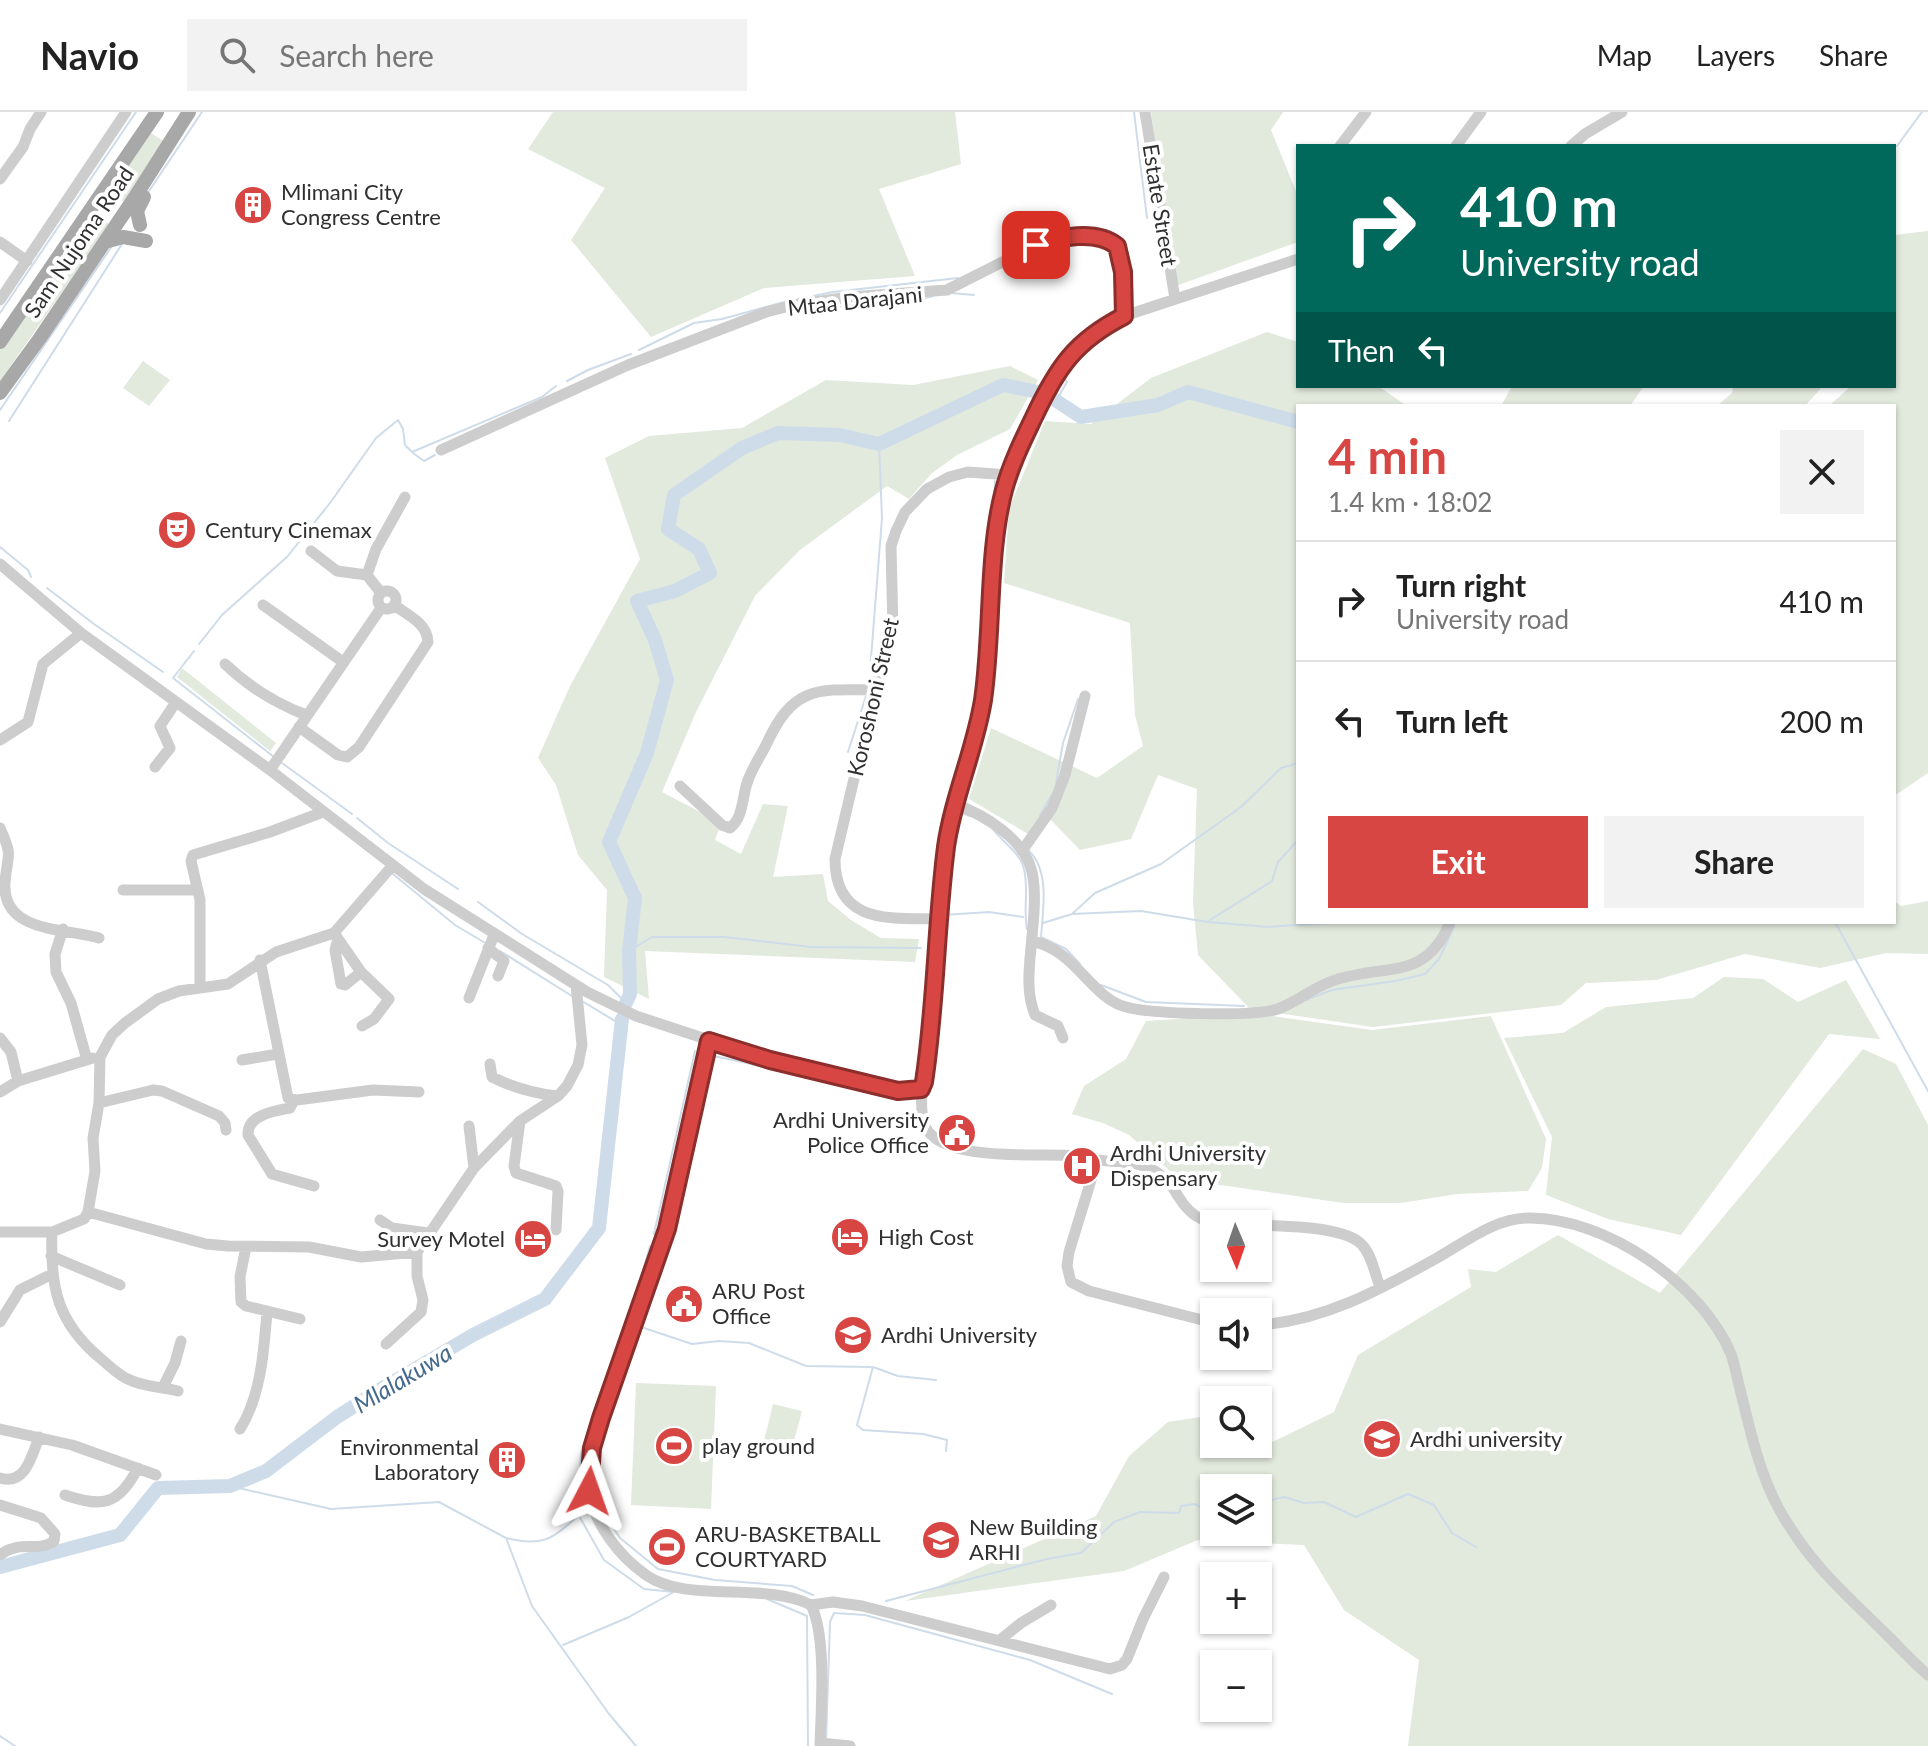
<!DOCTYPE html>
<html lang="en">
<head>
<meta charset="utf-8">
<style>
  body { margin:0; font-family:Lato,sans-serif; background:#f2f2f2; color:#222; height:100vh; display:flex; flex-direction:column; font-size:30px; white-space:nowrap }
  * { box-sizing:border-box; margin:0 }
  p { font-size:26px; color:#767676 }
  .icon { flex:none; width:44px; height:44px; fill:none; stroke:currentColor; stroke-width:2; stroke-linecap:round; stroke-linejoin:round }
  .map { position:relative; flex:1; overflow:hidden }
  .side { position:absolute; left:1296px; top:292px; width:600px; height:520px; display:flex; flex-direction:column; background:#fff; border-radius:0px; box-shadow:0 2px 6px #0004 }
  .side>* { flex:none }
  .hud { position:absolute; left:1296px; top:32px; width:600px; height:244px; border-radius:0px; box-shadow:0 2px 6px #0004; background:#00695c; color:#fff; overflow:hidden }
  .needle { width:52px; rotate:178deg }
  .fabs { position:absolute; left:1200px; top:1098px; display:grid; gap:16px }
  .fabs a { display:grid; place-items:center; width:72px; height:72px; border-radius:0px; background:#fff; box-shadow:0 2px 6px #0004; font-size:40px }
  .pin { position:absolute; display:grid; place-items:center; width:68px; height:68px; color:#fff; margin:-34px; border-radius:16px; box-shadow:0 4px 12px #0006 }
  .me { position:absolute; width:88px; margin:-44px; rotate:4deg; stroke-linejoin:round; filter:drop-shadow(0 0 6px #0008) }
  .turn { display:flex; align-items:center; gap:28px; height:168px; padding:0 32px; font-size:36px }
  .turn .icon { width:104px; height:104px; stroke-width:2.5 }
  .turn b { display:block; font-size:56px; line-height:68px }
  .then { display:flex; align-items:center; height:76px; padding:0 32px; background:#0003; gap:16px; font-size:30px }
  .round { display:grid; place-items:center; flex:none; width:84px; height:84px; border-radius:0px; background:#f2f2f2 }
  .headline { display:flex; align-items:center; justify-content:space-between; height:136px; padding:0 32px }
  h1 { font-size:48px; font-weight:700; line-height:60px; color:#d74642 }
  .button { display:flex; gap:16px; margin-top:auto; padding:16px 32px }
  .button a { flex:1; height:92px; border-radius:0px; background:#d74642; color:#fff; font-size:32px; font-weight:700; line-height:92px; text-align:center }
  .button a+a { background:#f2f2f2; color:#222 }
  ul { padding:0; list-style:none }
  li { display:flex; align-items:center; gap:24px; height:120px; padding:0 32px; border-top:2px solid #e0e0e0 }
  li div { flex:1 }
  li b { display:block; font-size:30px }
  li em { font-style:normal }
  header { display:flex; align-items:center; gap:48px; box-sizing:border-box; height:112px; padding:0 40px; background:#fff; border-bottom:2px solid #e0e0e0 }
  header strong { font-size:38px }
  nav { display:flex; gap:44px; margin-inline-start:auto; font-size:28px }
  .search { width:560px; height:72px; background:#f2f2f2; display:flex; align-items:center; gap:20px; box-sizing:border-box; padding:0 28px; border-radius:0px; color:#767676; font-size:30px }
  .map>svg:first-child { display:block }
</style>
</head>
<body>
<header>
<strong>Navio</strong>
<div class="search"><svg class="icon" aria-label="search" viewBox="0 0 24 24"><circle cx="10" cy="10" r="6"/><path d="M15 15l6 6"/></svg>Search here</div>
<nav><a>Map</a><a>Layers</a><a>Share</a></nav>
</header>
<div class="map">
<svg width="1928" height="1634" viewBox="0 0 1928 1634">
  <rect width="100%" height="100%" fill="#fff"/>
  <!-- green -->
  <path fill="#e2e9dd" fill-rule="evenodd" d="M553,0H955L961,52L879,77L915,164L764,176L651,225L571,128L605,76L528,37Z
    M1151,0H1283L1271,18L1298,84V130L1173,175Z
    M146,18L165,30L124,89L111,88L108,78Z
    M103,105L109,113L0,269V233L92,106Z
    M1928,119V661L1894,684V294H1829L1851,274H1894V123Z
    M1267,220L1298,230V274H1378L1407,294H1298V810H1894V789L1901,794L1928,789V842L1886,841L1820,856L1745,842L1656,868L1586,871L1561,893L1373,915L1250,897L1198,843L1193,791L1197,677L1158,663L1131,727L1080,738L1051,708L1028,722L969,687L991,616L1097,666L1143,634L1135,603L1130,511L1004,471L1009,397L1045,309L1091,312L1151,266Z
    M143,249L170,268L149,294L123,276Z
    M1010,254L1038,268L1010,317L957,343L931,362L909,387L887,374L800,438L755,484L696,600L662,680L721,711L715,728L741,742L763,692L788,694L773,765L823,762L828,789L851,808L881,826L919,827L915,850L645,839L649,887L604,865L607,778L578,743L556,673L538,646L570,574L640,447L605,346L649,324L742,316L826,268L913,273Z
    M1512,274H1644L1630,294H1501Z
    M1733,274H1823L1805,294H1717L1732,281Z
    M182,556L276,631L270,639L177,565Z
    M1724,865L1763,867L1798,890L1846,868L1880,927L1829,922L1681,1123L1608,1107L1546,1083L1552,1025L1504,926L1563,921L1606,895L1693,886Z
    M1257,902L1372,918L1491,904L1546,1027L1542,1056L1528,1079L1457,1082L1401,1091H1343L1179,1067L1129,1023L1103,1011L1072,1002L1084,974L1126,947L1146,909Z
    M1863,937L1896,952L1928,1013V1634H1408L1419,1548L1344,1498L1304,1433L1198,1428L1124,1459L905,1489L1096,1404L1129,1344L1168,1310L1207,1304L1214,1294V1332H1258L1260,1336L1334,1300L1358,1243L1471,1175L1468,1157L1496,1160L1558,1123L1660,1181ZM1214,1376H1258V1420H1214Z
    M636,1271L716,1274L711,1397L631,1393Z
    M773,1292L802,1299L791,1340L763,1333Z
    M660,1415L678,1417L674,1454L656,1452Z"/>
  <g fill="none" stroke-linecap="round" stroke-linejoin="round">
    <!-- stream -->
    <path stroke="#cedcea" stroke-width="2" d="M1134,0L1147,106
      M1897,34L1922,0
      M147,82L202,0
      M951,181L974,183
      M798,187L833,180L958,166
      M812,196L901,192L933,184
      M0,201L136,0
      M639,238L694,211L722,207L788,189
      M567,269L588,258L631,242
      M0,298L112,134
      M9,309L122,132
      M413,341L424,349L435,343
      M1010,376L1043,297L1056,289L1067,270L1063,264L1064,260
      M993,401L995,369
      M0,435L28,458L31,465
      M47,476L94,512L163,560
      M996,507L1001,417
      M199,532L222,503L287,445L330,391L376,326L398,308L403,317L405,333L412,340L542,285L556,274
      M194,539L173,566L274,645
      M994,547L995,525
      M870,559L882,406L879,332
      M977,588L985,515
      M978,629L981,616
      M848,640L866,584
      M282,651L352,702
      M958,654L964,636
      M1056,671L1063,631L1078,587
      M1298,682V714
      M963,685L965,673
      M957,699L970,704
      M1040,703L1051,684
      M357,706L388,731L458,777
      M992,716C1002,730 1020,740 1024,757C1029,776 1023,798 1027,817
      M1029,739C1050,759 1043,798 1041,825L1066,837L1080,852
      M393,762L455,813L487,832
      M478,790L522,822L608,873L626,891
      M1072,802L1095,781L1161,752L1241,695L1281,656L1298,651
      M943,803L989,800L1023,805
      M1210,808L1272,769L1278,750L1298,728
      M1835,810L1928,979
      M1043,811L1072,802L1141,799L1208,810L1268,815L1339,810
      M500,839L572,884
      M629,839L652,825H724L811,835L921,836
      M1101,873L1146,890L1244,894
      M1306,888L1332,878L1395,869L1425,862L1439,847L1454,815
      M582,889L620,912
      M713,944C778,956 841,977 906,987
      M698,1008L708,963
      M654,1122L695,939
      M651,1188L666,1147L670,1128
      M634,1190L650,1134
      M641,1215L692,1232L719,1229L749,1231L806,1254L871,1255
      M936,1268L898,1264L873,1255L857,1313L863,1318L923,1322L947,1328L946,1339
      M591,1308L630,1199
      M590,1313L581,1342L578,1402L604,1448L644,1477L674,1480
      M603,1317L644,1206
      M230,1374L331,1397L439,1390L506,1426L532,1494L609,1602L636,1634
      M596,1385L600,1327
      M599,1394L620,1426L658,1457L715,1468L792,1474L813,1483
      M1258,1400L1263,1390L1284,1385L1304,1391L1324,1390L1356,1405L1408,1382L1434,1393L1452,1421L1476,1435
      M506,1426C542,1435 551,1428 578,1404
      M767,1487L807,1504L808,1634
      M886,1489L1047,1447L1081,1441L1114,1410L1140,1400L1179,1401L1181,1394L1195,1392L1210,1400L1214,1398
      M834,1501L865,1503L1030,1548L1112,1582
      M563,1533L629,1505L672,1481
      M0,1624L15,1634
      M826,1629L830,1510L834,1501"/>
    <!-- river -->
    <path stroke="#cedcea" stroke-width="14" d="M1049,284L1081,305L1158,293L1188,280L1298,310
      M626,891L630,882L629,839L635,786L609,730L647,641L667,568L655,528L637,489L675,479L710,461L699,437L668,417L674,383L742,336L778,321L840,323L879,332L1003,273L1038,280
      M0,1455L120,1423L158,1376L230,1374L266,1359L337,1305L381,1277L473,1223L545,1187L599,1116L622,907"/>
    <!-- minor -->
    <path stroke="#cdcdcd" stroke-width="11" d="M1145,0L1175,187
      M1340,34L1366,0
      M1456,34L1481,0
      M1571,34L1585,22L1622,0
      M0,67L23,35L30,17L41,0
      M0,130L27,149
      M0,188L126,0
      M441,338L628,253L766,200L794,193L849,185L947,178L1036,133L1062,126L1103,127L1117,134L1123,160L1124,204
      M311,439L337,459L367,463L381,481
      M0,452L81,521L270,658L424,777L587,880L636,904L770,948L898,979L921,977
      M367,463L376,437L405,385
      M378 488a9 9 0 1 1 18 0a9 9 0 1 1-18 0Z
      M263,493L343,550
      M225,552C249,575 275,591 306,603
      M299,615L338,643L347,645L359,635L428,530C427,511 408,503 394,493
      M0,628L28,610L43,552L81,521
      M155,655L170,636L160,614L176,590
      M270,658L381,496
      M680,674L722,713L730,716C743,706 742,687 747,671C751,658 760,645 766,633C793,574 816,577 875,578
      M955,692C984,703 1024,726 1032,760C1037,783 1033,812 1031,835C1029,858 1026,881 1035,903L1058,914L1063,926
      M0,716C14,747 7,741 5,771C2,821 65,816 99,826
      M1022,739L1052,696L1065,663L1085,584
      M123,778H198
      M939,807C891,806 835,813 835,747L875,578L893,519L891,434L896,419L905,400L927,377L949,365L968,360L1009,363
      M63,817L55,842L56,860L71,891L87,948
      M334,821L361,860L389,887L374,907L362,914
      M338,827L335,838L341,872L345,873L361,860
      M1032,829C1076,838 1091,886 1126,895C1152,902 1253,905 1278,897C1299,889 1316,873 1338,867C1388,852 1427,868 1450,810
      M488,836L504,849L498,864
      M260,848L288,986L297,988L373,978L419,980
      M200,876V788L191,749L193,743L270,720L323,700
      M469,886L494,823
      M0,926L11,940L18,969
      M709,929C694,992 685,1057 667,1119C652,1171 630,1222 612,1274C601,1306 583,1345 589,1380C595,1413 619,1444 646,1463C687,1492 763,1469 811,1493C827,1525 821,1597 820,1634
      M242,948L278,942
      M490,952L492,965C514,976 533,981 557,984
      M0,980L18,969L93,946
      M294,988L290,996C274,999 247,1003 248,1023L272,1062L314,1074
      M99,991L153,978L162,979L219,1004L225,1011L226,1018
      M520,1009L514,1054L516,1061L556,1074L558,1079L556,1118
      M469,1014L474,1056
      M1093,1047L1096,1052L1069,1140L1067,1154L1071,1170L1089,1179L1214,1211
      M88,1100L206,1132L228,1134L309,1135L361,1145L417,1140L474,1056L520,1009L558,984L567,974L578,953L582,933L576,873
      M380,1108L392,1116L428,1121
      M1240,1112C1209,1110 1195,1112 1178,1084C1173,1075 1167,1067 1158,1061C1138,1047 1116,1052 1094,1047C1090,1046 1086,1044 1082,1044C1046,1040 945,1052 926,1016C914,995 930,917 933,890C938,832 938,771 950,714C960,662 980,613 987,560C995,496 986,423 1009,361C1024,323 1052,256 1083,229C1095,219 1110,211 1124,204L1298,147
      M1258,1113C1282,1114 1348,1114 1363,1134C1372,1144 1375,1162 1380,1175
      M0,1120H52L84,1107L88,1100L95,1059L93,1026L99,991L100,945L112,923L125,911L158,887L179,879L228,872L276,840L334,821L393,753
      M52,1120C50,1175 57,1210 100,1246C110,1254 119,1264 130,1268C144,1275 163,1275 178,1279
      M246,1135L240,1165L241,1190L246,1194L300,1207
      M51,1144L120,1173
      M0,1210L20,1178L52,1162
      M1258,1213C1324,1209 1381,1177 1437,1146C1467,1129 1495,1106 1530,1106C1606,1106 1702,1172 1731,1242C1735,1253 1737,1266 1740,1277C1750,1318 1759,1360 1779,1397C1811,1454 1844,1480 1889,1525C1902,1538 1914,1551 1928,1563
      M386,1232L421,1200L423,1188L417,1164V1140
      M163,1275L175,1251L181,1229
      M0,1317L72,1333L156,1363
      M240,1317C261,1284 264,1238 267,1199
      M0,1366C25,1374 32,1344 39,1325
      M65,1383C103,1396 118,1393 138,1356
      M0,1393L41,1406L55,1422L54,1429C39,1441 20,1427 0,1443
      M811,1493L833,1490L862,1494L1110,1557L1122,1553L1127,1547L1143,1507L1164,1465
      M1000,1528L1021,1511L1051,1493
      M820,1631L850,1634"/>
    <!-- major -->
    <path stroke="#a8a8a8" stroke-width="14" d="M140,113L137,99L144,85
      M105,130L123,125L146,129
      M0,230L157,0
      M0,281L40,226L135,85L189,0"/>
  </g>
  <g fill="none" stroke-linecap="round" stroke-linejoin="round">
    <!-- route casing -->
    <g stroke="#8c2e2b" stroke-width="20">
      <path id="route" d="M589,1379L592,1336L601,1306L667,1117L709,929L770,948L898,979L921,977L924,970C936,892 936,813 946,735C953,685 975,638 983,588C993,520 987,442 1004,378C1011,352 1023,328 1034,305C1057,256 1075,229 1124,204L1123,160L1117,134C1096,117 1059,125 1036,133"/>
    </g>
    <!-- route -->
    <use href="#route" stroke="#d74642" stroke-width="14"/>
  </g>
  <!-- icons -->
  <defs>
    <g id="building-disc" transform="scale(2)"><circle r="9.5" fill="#d74642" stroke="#fff"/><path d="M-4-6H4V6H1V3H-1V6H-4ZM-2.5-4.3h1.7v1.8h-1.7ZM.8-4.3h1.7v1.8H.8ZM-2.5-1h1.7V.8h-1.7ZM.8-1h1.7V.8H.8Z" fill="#fff"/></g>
    <g id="theatre-disc" transform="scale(2)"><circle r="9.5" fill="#d74642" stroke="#fff"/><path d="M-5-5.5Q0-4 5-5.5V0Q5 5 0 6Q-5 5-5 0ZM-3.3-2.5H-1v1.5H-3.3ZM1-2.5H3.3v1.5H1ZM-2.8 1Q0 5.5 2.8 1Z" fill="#fff"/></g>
    <g id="civic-disc" transform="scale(2)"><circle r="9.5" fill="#d74642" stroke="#fff"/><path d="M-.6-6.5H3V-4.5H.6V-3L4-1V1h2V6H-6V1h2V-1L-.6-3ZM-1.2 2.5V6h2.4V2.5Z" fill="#fff"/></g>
    <g id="hospital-disc" transform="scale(2)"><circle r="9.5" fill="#d74642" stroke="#fff"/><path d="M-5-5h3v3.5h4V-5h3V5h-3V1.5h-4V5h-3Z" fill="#fff"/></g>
    <g id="hotel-disc" transform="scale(2)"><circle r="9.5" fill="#d74642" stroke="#fff"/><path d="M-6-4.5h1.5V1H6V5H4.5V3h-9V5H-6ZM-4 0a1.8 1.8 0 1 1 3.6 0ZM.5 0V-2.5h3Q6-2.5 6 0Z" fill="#fff"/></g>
    <g id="university-disc" transform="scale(2)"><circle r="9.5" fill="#d74642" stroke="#fff"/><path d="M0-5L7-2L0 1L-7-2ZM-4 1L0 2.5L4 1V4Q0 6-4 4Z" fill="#fff"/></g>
    <g id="school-disc" transform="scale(2)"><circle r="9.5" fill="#d74642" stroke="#fff"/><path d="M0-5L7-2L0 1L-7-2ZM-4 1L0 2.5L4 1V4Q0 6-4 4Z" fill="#fff"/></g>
    <g id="stadium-disc" transform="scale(2)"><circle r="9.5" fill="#d74642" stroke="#fff"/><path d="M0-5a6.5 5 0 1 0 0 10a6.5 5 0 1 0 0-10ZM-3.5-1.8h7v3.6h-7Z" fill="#fff"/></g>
  </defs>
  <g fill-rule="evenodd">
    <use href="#building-disc" x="253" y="93"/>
    <use href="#theatre-disc" x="177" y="418"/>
    <use href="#civic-disc" x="957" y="1021"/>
    <use href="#hospital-disc" x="1082" y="1054"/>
    <use href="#hotel-disc" x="850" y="1125"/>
    <use href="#hotel-disc" x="533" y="1127"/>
    <use href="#civic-disc" x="684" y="1192"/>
    <use href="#university-disc" x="853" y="1223"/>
    <use href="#school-disc" x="1382" y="1327"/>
    <use href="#stadium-disc" x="674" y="1334"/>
    <use href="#building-disc" x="507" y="1348"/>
    <use href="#school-disc" x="941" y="1428"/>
    <use href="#stadium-disc" x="667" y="1435"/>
  </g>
  <g text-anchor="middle" stroke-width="8" stroke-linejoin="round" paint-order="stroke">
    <!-- poi labels -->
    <g font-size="22" fill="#303030" stroke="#fff" text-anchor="start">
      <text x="281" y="88">Mlimani City<tspan x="281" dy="25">Congress Centre</tspan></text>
      <text x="205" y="426">Century Cinemax</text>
      <text x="929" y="1016" text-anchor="end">Ardhi University<tspan x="929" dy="25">Police Office</tspan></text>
      <text x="1110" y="1049">Ardhi University<tspan x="1110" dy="25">Dispensary</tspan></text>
      <text x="878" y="1133">High Cost</text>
      <text x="505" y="1135" text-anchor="end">Survey Motel</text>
      <text x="712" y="1187">ARU Post<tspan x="712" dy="25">Office</tspan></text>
      <text x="881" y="1231">Ardhi University</text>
      <text x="1410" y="1335">Ardhi university</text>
      <text x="702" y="1342">play ground</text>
      <text x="479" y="1343" text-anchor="end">Environmental<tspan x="479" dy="25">Laboratory</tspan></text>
      <text x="969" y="1423">New Building<tspan x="969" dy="25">ARHI</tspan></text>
      <text x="695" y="1430">ARU-BASKETBALL<tspan x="695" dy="25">COURTYARD</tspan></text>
    </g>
    <!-- street labels -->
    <g font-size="22" fill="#303030" stroke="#fff">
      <text transform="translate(1160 93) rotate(81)" y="8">Estate Street</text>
      <text transform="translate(79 130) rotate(-56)" y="8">Sam Nujoma Road</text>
      <text transform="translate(855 189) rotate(-6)" y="8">Mtaa Darajani</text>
      <text transform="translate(873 585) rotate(-77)" y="8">Koroshoni Street</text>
    </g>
    <!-- water labels -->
    <g font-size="24" font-style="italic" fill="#44698c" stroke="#fff">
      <text transform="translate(403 1267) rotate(-31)" y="8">Mlalakuwa</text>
    </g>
  </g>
</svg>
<div class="fabs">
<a><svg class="needle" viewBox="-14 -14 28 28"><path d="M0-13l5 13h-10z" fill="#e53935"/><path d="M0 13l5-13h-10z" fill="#767676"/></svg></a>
<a><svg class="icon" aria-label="sound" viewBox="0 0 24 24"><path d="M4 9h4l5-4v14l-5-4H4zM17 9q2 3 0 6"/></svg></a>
<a><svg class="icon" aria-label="search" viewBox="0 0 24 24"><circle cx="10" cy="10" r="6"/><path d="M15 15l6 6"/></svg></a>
<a><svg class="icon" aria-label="layers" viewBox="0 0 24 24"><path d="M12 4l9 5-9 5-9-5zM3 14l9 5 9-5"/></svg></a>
<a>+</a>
<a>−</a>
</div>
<div class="pin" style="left:1036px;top:133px;background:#d93025"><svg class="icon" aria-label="arrive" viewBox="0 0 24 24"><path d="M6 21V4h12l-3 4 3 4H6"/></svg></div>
<svg class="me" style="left:589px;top:1379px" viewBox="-20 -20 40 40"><path d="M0-17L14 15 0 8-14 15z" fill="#d74642" stroke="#fff" stroke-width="4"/></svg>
<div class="hud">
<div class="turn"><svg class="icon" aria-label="right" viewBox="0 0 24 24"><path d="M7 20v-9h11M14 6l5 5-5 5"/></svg><div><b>410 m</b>University road</div></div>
<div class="then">Then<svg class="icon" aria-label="left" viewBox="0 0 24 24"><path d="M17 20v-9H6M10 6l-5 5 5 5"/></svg></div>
</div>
<section class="side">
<div class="headline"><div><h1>4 min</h1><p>1.4 km · 18:02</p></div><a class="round"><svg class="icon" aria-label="close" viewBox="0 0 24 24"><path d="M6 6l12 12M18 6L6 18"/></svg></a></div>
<ul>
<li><svg class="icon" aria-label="right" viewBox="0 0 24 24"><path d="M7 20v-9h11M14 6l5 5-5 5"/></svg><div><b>Turn right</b><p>University road</p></div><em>410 m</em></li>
<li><svg class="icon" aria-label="left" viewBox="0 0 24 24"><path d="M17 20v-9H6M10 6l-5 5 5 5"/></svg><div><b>Turn left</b></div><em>200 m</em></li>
</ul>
<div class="button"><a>Exit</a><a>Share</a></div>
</section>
</div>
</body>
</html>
